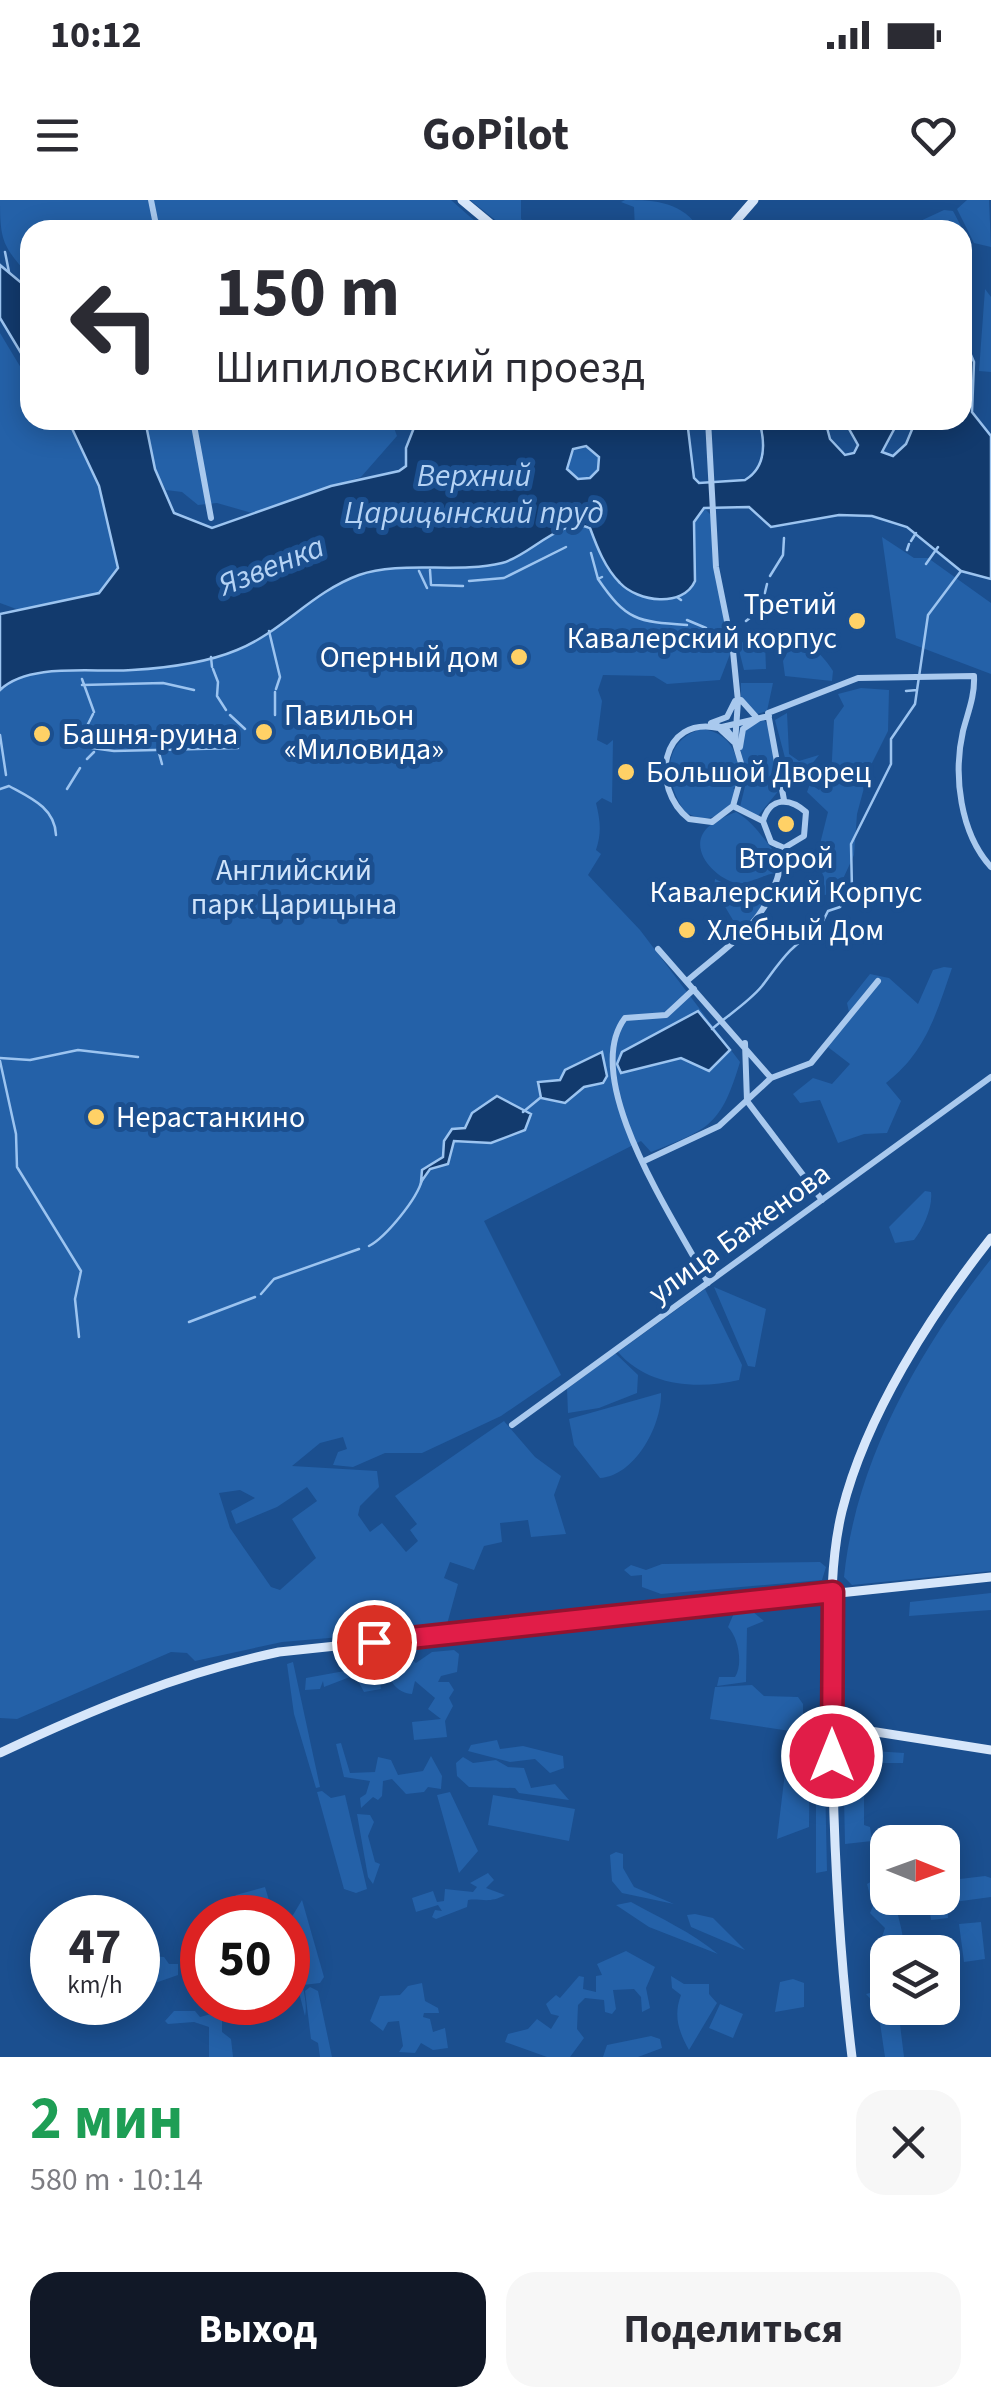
<!DOCTYPE html>
<html lang="ru">
<head>
<meta charset="utf-8">
<style>
  body { margin:0; font-family:"Source Sans 3",sans-serif; background:#f7f7f7; color:#2b2b33; height:100vh; display:flex; flex-direction:column; font-size:38px; white-space:nowrap }
  * { box-sizing:border-box; margin:0 }
  p { font-size:32px; color:#7c7c81 }
  .icon { flex:none; width:55px; height:55px; fill:none; stroke:currentColor; stroke-width:2; stroke-linecap:round; stroke-linejoin:round }
  .map { position:relative; height:1857px; overflow:hidden }
  .panel { display:flex; flex-direction:column; background:#fff; flex:1 }
  .panel>* { flex:none }
  .hud { position:absolute; left:20px; top:20px; width:952px; height:210px; border-radius:30px; box-shadow:0 5px 25px #0003; background:#fff; color:#2b2b33; overflow:hidden }
  .needle { width:65px; rotate:91deg }
  .controls { position:absolute; left:870px; top:1625px; display:grid; gap:20px }
  .controls a { display:grid; place-items:center; width:90px; height:90px; border-radius:20px; background:#fff; box-shadow:0 5px 25px #0003; font-size:50px }
  .speed { position:absolute; left:30px; top:1695px; display:flex; gap:20px; font-size:50px; font-weight:700; text-align:center }
  .speed>* { display:grid; place-content:center; width:130px; height:130px; border-radius:50%; background:#fff; box-shadow:0 5px 25px #0003; line-height:1 }
  .speed small { font-size:25px; font-weight:400 }
  .speed .limit { border:15px solid #d22; background:#fff; color:#111 }
  .pin { position:absolute; display:grid; place-items:center; width:85px; height:85px; color:#fff; margin:-42px; border:5px solid #fff; border-radius:50%; box-shadow:0 2px 10px #0007 }
  .me { position:absolute; width:110px; margin:-55px; rotate:0deg; stroke-linejoin:round; filter:drop-shadow(0 0 8px #0008) }
  .turn { display:flex; align-items:center; gap:35px; height:210px; padding:0 30px; font-size:45px }
  .turn .icon { width:130px; height:130px; stroke-width:2.5 }
  .turn b { display:block; font-size:70px; line-height:85px }
  .round { display:grid; place-items:center; flex:none; width:105px; height:105px; border-radius:30px; background:#f7f7f7 }
  .overview { display:flex; align-items:center; justify-content:space-between; height:170px; padding:0 30px }
  h1 { font-size:60px; font-weight:700; line-height:75px; color:#1e9e55 }
  .primary-button { display:flex; gap:20px; margin-top:auto; padding:20px 30px }
  .primary-button a { flex:1; height:115px; border-radius:30px; background:#111827; color:#fff; font-size:40px; font-weight:700; line-height:115px; text-align:center }
  .primary-button a+a { background:#f7f7f7; color:#2b2b33 }
  .status { display:flex; justify-content:space-between; align-items:center; height:70px; padding:0 50px; background:#fff; direction:ltr }
  .status svg { height:28px; fill:currentColor }
  header { display:flex; justify-content:space-between; align-items:center; height:130px; padding:0 30px; background:#fff; font-size:45px; font-weight:700 }
  .map>svg:first-child { display:block }
</style>
</head>
<body>
<div class="status"><b>10:12</b><svg viewBox="0 0 49 12"><path d="M0 12V9h3v3zM5 12V6h3v6zM10 12V3h3v9zM15 12V0h3v12zM26 1h20v11H26zM47 4h2v5h-2z"/></svg></div>
<header><svg class="icon" aria-label="menu" viewBox="0 0 24 24"><path d="M4 6h16M4 12h16M4 18h16"/></svg>GoPilot<svg class="icon" aria-label="heart" viewBox="0 0 24 24"><path d="M12 20l-8-8c-3-5 5-10 8-4 3-6 11-1 8 4z"/></svg></header>
<div class="map">
<svg width="991" height="1857" viewBox="0 0 991 1857">
  <rect width="100%" height="100%" fill="#1b4f8f"/>
  <!-- green -->
  <path fill="#2461a8" fill-rule="evenodd" d="M0,0H451L485,30H30V77C3,46 0,42 0,0Z
    M470,0H521V19L533,30H508Z
    M625,0C656,0 683,2 700,30H635L634,7L621,2Z
    M967,0H989L991,47L974,43L957,9Z
    M944,10L953,11L971,45L970,49L963,45L962,30L903,29Z
    M985,89L991,97V172L979,171Z
    M0,133L30,183V220C37,220 47,218 54,220C96,231 110,331 118,368L99,393L19,410L0,403Z
    M145,220H391L397,236L361,277L252,313L217,303L198,305L182,292L166,290L155,269Z
    M566 263a17 17 0 1 1 34 0a17 17 0 1 1-34 0Z
    M483,280L704,308L711,315L717,384L732,449L720,480L667,484L654,476L603,475L598,490L602,501L597,540L607,545L613,540L612,603L602,598L596,603C600,620 602,632 596,650L601,654L588,675L640,730L740,862C721,925 710,929 651,952L641,941L484,1021L561,1175L501,1216L422,1253H385L353,1267L333,1265L338,1252L347,1249L343,1237L320,1243L292,1266L377,1271L379,1287L360,1306L358,1315L370,1332L382,1323L406,1352L418,1341L410,1330L417,1324L395,1296L504,1221L535,1257L561,1276L554,1295L566,1334L531,1337L528,1320L500,1323L502,1342L484,1346L474,1370L450,1362L444,1378L458,1384L446,1428L282,1442L195,1461L187,1453L171,1452L17,1519L0,1518V447ZM307,1287L317,1301L292,1319L316,1358L280,1390L271,1387L230,1328L219,1293L240,1290L255,1298L231,1311L236,1324L277,1307Z
    M882,337L914,358H928L991,403V474L896,438Z
    M737,442L765,443L766,469L744,470Z
    M792,443C811,443 823,455 833,471L832,481L785,476L783,461Z
    M741,483H773L767,511L757,514L741,500Z
    M861,488L889,490L888,531L869,569L857,614L854,655L836,694L824,695V677L816,660L828,612L807,592L810,584L819,590L831,579L834,520L844,506L838,494Z
    M787,513L789,554L799,561L819,555L793,588L775,520Z
    M764,520L770,528L780,589L757,617L740,607L747,578L740,547L746,524Z
    M701,529C734,532 741,562 739,586L733,588L738,593C724,615 710,626 685,612C665,583 660,542 701,529Z
    M736,612C757,624 765,643 781,659L775,673C763,675 746,685 736,683C715,678 687,649 707,628C713,622 728,615 736,612Z
    M715,679L765,703L745,728L737,727L714,688Z
    M944,767L952,768C936,814 926,852 886,883L901,901L887,933L864,934L838,943L820,900L800,903L793,894L813,878L832,884L850,864L824,844L849,812L847,803L870,774L889,778L918,804L933,770Z
    M925,991L931,992C933,1007 923,1029 914,1040L895,1043L889,1027Z
    M991,1059V1371L852,1385L844,1377C856,1260 919,1150 991,1059Z
    M714,1087L766,1109L755,1167L748,1166Z
    M705,1089L742,1165L739,1180C697,1190 647,1186 618,1152Z
    M615,1153L638,1175L637,1193L599,1208L568,1213L567,1189Z
    M661,1193C662,1225 635,1276 600,1278L574,1245L569,1219Z
    M820,1362L826,1367L822,1380L661,1394L642,1387V1375L631,1376L624,1370L631,1365L646,1370L662,1364Z
    M991,1393V1410L909,1416L910,1402Z
    M753,1412L764,1421L747,1428L746,1482L717,1486L719,1477H735C743,1465 739,1438 728,1427L734,1413Z
    M454,1450L459,1454L457,1472L441,1476L438,1482H449L454,1490L449,1498L453,1506L445,1521L447,1537L414,1540L412,1522L441,1519L428,1509L435,1498L415,1481L412,1494C398,1493 390,1482 386,1470H396L404,1454L416,1463L432,1452Z
    M358,1459L373,1466L369,1474L379,1472L381,1489L364,1492L355,1475L324,1487L323,1481L320,1489L305,1490L306,1478L350,1470Z
    M293,1462L320,1587L316,1588L294,1514L287,1464Z
    M752,1485L764,1496L798,1497L803,1504V1533L810,1534L809,1627L777,1639L790,1531L710,1519L715,1487Z
    M816,1534H824L827,1671L816,1673Z
    M497,1540L500,1549L523,1546L563,1556L564,1568L550,1573L535,1559L510,1562L468,1551L471,1545Z
    M341,1543L350,1573L375,1572L378,1557L391,1560L398,1575L423,1571L431,1556L442,1576L441,1589L428,1587L424,1592L406,1594L392,1579L383,1581L382,1596L378,1600L373,1597L361,1608L360,1598L366,1594L370,1581L344,1577L336,1544Z
    M843,1549L904,1553L903,1563H864V1625L870,1627L872,1641L845,1644Z
    M463,1557L473,1563L496,1560L508,1567L524,1568L531,1588L555,1584L569,1600L519,1593L515,1588L469,1587L457,1576L456,1563Z
    M322,1591L331,1598L345,1595L367,1689L356,1693L344,1689L317,1592Z
    M450,1592L478,1651L459,1673L437,1595Z
    M493,1595L575,1609L569,1641L488,1625Z
    M357,1614L370,1615L374,1622L368,1636L375,1662L380,1664L373,1684L368,1677Z
    M616,1652L623,1654V1668L634,1687L674,1704L622,1693L612,1681L610,1655Z
    M488,1673L494,1680L486,1688L505,1695C489,1704 481,1698 468,1700L467,1707L436,1719L432,1717L435,1710L442,1711L438,1705L416,1712L412,1698L433,1691L437,1702L444,1701L445,1689L473,1692L477,1687L470,1683Z
    M985,1676L991,1678V1697L947,1703L948,1718L931,1720L928,1698H942L943,1681Z
    M874,1680H887L888,1698H896C895,1715 907,1736 902,1752H888L887,1765L875,1762L872,1750L878,1749L885,1728L870,1713L873,1706L867,1684Z
    M265,1687L274,1717H224L236,1695Z
    M302,1700L324,1777L320,1783L303,1785L299,1755C297,1777 309,1797 305,1816L288,1749V1721L297,1733L290,1720Z
    M631,1702C662,1719 691,1732 718,1754L649,1727L616,1705Z
    M695,1714L713,1718L745,1750L691,1727L687,1715Z
    M981,1722L985,1759L964,1762L959,1724Z
    M626,1751L655,1767L646,1788L650,1808L642,1812L641,1797L634,1789L613,1790L616,1809L612,1814L605,1812L604,1800L585,1798L578,1805L577,1829L584,1838L570,1857H547L505,1842L508,1834L528,1829L537,1819L551,1829L559,1816L551,1814L546,1804L556,1795L560,1798L579,1776L584,1777L583,1789L596,1792V1776L602,1775L597,1764Z
    M138,1755L164,1757L169,1764H178V1775L138,1789Z
    M671,1776L684,1784H709V1794L717,1803L689,1850C679,1832 673,1816 681,1795L672,1788Z
    M793,1779L804,1783V1807L775,1812L780,1782Z
    M422,1783L425,1801L438,1808L439,1813H424L423,1817L430,1819L433,1832L445,1828L448,1848L433,1850L421,1843L415,1853L399,1852L403,1846L399,1821L388,1822L383,1831L370,1821L380,1796L400,1795L408,1786Z
    M310,1787L318,1791L332,1857H320L318,1843L311,1839L305,1791Z
    M887,1789L888,1808H898L904,1857H885L880,1823L886,1816L866,1794Z
    M720,1804L743,1814L733,1838L709,1828Z
    M174,1811H195L200,1817L222,1811V1832L231,1839L233,1857H209V1827L194,1822L168,1824L165,1821Z
    M651,1836L660,1839L662,1848L638,1857H603L607,1845Z"/>
  <!-- water -->
  <path fill="#123a6d" stroke="#9cc4f0" stroke-width="2.5" fill-rule="evenodd" d="M0,65L30,90V168L0,118Z
    M963,136L974,162L972,212L991,236V379L961,371L907,327L872,316L839,315L771,327L749,307L704,308L694,322L695,381C683,408 638,402 620,383C605,368 597,347 590,328C561,316 530,356 502,363C458,374 400,360 359,375C312,392 282,432 237,450C206,463 165,468 132,470C94,473 29,462 0,490V414L99,393L118,368L99,286L68,220H145L155,269L174,313L212,328L331,286L399,271L406,266V248L417,220H687L694,278L699,283L745,280C767,267 765,241 759,220H825L830,239L845,255L854,253L858,245L844,220H899L882,252L893,256L906,244L916,220H962ZM586,246L599,257L598,270L590,278L578,279L567,269L573,249Z
    M698,811L730,850L709,871L681,858L621,873L617,864L622,852Z
    M602,852L607,876L603,883L584,887L565,903L541,898L538,882L560,880L565,870Z
    M497,896L531,914L525,930L491,943L454,941L448,964L430,969L421,982L422,970L443,957L444,941L452,929L465,928L472,913Z"/>
  <g fill="none" stroke-linecap="round" stroke-linejoin="round">
    <!-- stream -->
    <path stroke="#9cc4f0" stroke-width="2.5" d="M5,52L9,72
      M911,341L916,333
      M907,350L909,344
      M591,353L598,379L602,377
      M926,364L938,347
      M430,370L431,385L463,386
      M419,371L427,388
      M770,376L783,355L784,338
      M598,379C626,420 637,422 687,425
      M469,381L504,378L566,347
      M677,397L681,400
      M687,420L706,428
      M746,421L761,409L767,384
      M269,431L280,477L276,489
      M211,457L212,467
      M213,469L218,482L217,496L226,510
      M82,479L94,512
      M82,485L163,483L194,490
      M906,491L917,490
      M230,515L245,529
      M275,515V492
      M87,526L93,514
      M0,535L6,575
      M92,548L114,551L238,548
      M159,553L162,564
      M87,559L94,552
      M0,589L9,586C31,598 55,608 56,635
      M67,589L80,568
      M712,829C728,815 749,802 762,786C778,765 792,742 818,731L828,711L840,707L852,690L851,644L891,564V539L915,504L928,415L961,371
      M0,858L30,860L78,850L138,857
      M0,861L16,934L17,967L81,1071L75,1099L79,1137
      M523,912L540,898
      M369,1046C386,1037 417,999 422,980
      M261,1094L274,1079L359,1049
      M189,1122L255,1097"/>
    <!-- street -->
    <path stroke="#a9c9ee" stroke-width="6" d="M151,0L157,30
      M193,220L211,318
      M741,500L758,519L743,529L740,547L727,530L711,523L727,517L735,501Z
      M722,527L769,516
      M784,600L768,513L858,478L974,476C975,496 968,512 963,531C953,575 960,633 991,667
      M733,606L712,622L689,619C649,587 661,515 719,528L734,542
      M763,621C770,597 789,597 806,612L804,636L784,648
      M658,749L771,878
      M687,781C737,738 775,718 784,648L771,642L763,621L733,606L743,570L735,543L738,501L733,451L716,367L708,220
      M694,789L666,815L625,818C578,880 677,1023 708,1083
      M745,843L747,901L822,1000
      M644,961L719,926L771,878L811,863L878,781
      M512,1225L991,877"/>
    <!-- secondary -->
    <path stroke="#d6e6fa" stroke-width="9" d="M462,0L498,30
      M728,30L754,0
      M832,1525L991,1550
      M0,1553C91,1510 180,1473 279,1452L991,1377
      M852,1857C837,1735 832,1615 832,1493C832,1432 828,1369 842,1311C866,1215 931,1114 991,1038"/>
  </g>
  <g fill="none" stroke-linecap="round" stroke-linejoin="round">
    <!-- route casing -->
    <g stroke="#92132f" stroke-width="25">
      <path id="route" d="M374,1442L833,1392L832,1556"/>
    </g>
    <!-- route -->
    <use href="#route" stroke="#e11d48" stroke-width="18"/>
  </g>
  <!-- markers -->
  <g fill="#ffd166" stroke="#1b4f8f" stroke-width="4">
    <circle cx="857" cy="421" r="10"/>
    <circle cx="519" cy="457" r="10"/>
    <circle cx="264" cy="532" r="10"/>
    <circle cx="42" cy="534" r="10"/>
    <circle cx="626" cy="572" r="10"/>
    <circle cx="786" cy="624" r="10"/>
    <circle cx="687" cy="730" r="10"/>
    <circle cx="96" cy="917" r="10"/>
  </g>
  <g text-anchor="middle" stroke-width="10" stroke-linejoin="round" paint-order="stroke">
    <!-- poi labels -->
    <g font-size="30" fill="#fff" stroke="#1b4f8f" text-anchor="start">
      <text x="837" y="414" text-anchor="end">Третий<tspan x="837" dy="34">Кавалерский корпус</tspan></text>
      <text x="499" y="467" text-anchor="end">Оперный дом</text>
      <text x="284" y="525">Павильон<tspan x="284" dy="34">«Миловида»</tspan></text>
      <text x="62" y="544">Башня-руина</text>
      <text x="646" y="582">Большой Дворец</text>
      <text x="786" y="668" text-anchor="middle">Второй<tspan x="786" dy="34">Кавалерский Корпус</tspan></text>
      <text x="707" y="740">Хлебный Дом</text>
      <text x="116" y="927">Нерастанкино</text>
    </g>
    <!-- park labels -->
    <g font-size="30" fill="#cfe3fa" stroke="#1b4f8f">
      <text x="294" y="680">Английский<tspan x="294" dy="34">парк Царицына</tspan></text>
    </g>
    <!-- street labels -->
    <g font-size="30" fill="#fff" stroke="#1b4f8f">
      <text transform="translate(739 1033) rotate(-36)" y="10">улица Баженова</text>
    </g>
    <!-- water labels -->
    <g font-size="32" font-style="italic" fill="#b5d3f5" stroke="#1b4f8f">
      <text x="474" y="286">Верхний<tspan x="474" dy="37">Царицынский пруд</tspan></text>
      <text transform="translate(271 365) rotate(-22)" y="11">Язвенка</text>
    </g>
  </g>
</svg>
<div class="controls">
<a><svg class="needle" viewBox="-14 -14 28 28"><path d="M0-13l5 13h-10z" fill="#e53935"/><path d="M0 13l5-13h-10z" fill="#7c7c81"/></svg></a>
<a><svg class="icon" aria-label="layers" viewBox="0 0 24 24"><path d="M12 4l9 5-9 5-9-5zM3 14l9 5 9-5"/></svg></a>
</div>
<div class="speed"><div>47<small>km/h</small></div><div class="limit">50</div></div>
<div class="pin" style="left:374px;top:1442px;background:#d93025"><svg class="icon" aria-label="arrive" viewBox="0 0 24 24"><path d="M6 21V4h12l-3 4 3 4H6"/></svg></div>
<svg class="me" style="left:832px;top:1556px" viewBox="-20 -20 40 40"><circle r="17" fill="#e11d48" stroke="#fff" stroke-width="3"/><path d="M0-11L8 9 0 5-8 9z" fill="#fff"/></svg>
<div class="hud">
<div class="turn"><svg class="icon" aria-label="left" viewBox="0 0 24 24"><path d="M17 20v-9H6M10 6l-5 5 5 5"/></svg><div><b>150 m</b>Шипиловский проезд</div></div>
</div>
</div>
<section class="panel">
<div class="overview"><div><h1>2 мин</h1><p>580 m · 10:14</p></div><a class="round"><svg class="icon" aria-label="close" viewBox="0 0 24 24"><path d="M6 6l12 12M18 6L6 18"/></svg></a></div>
<div class="primary-button"><a>Выход</a><a>Поделиться</a></div>
</section>
</body>
</html>
